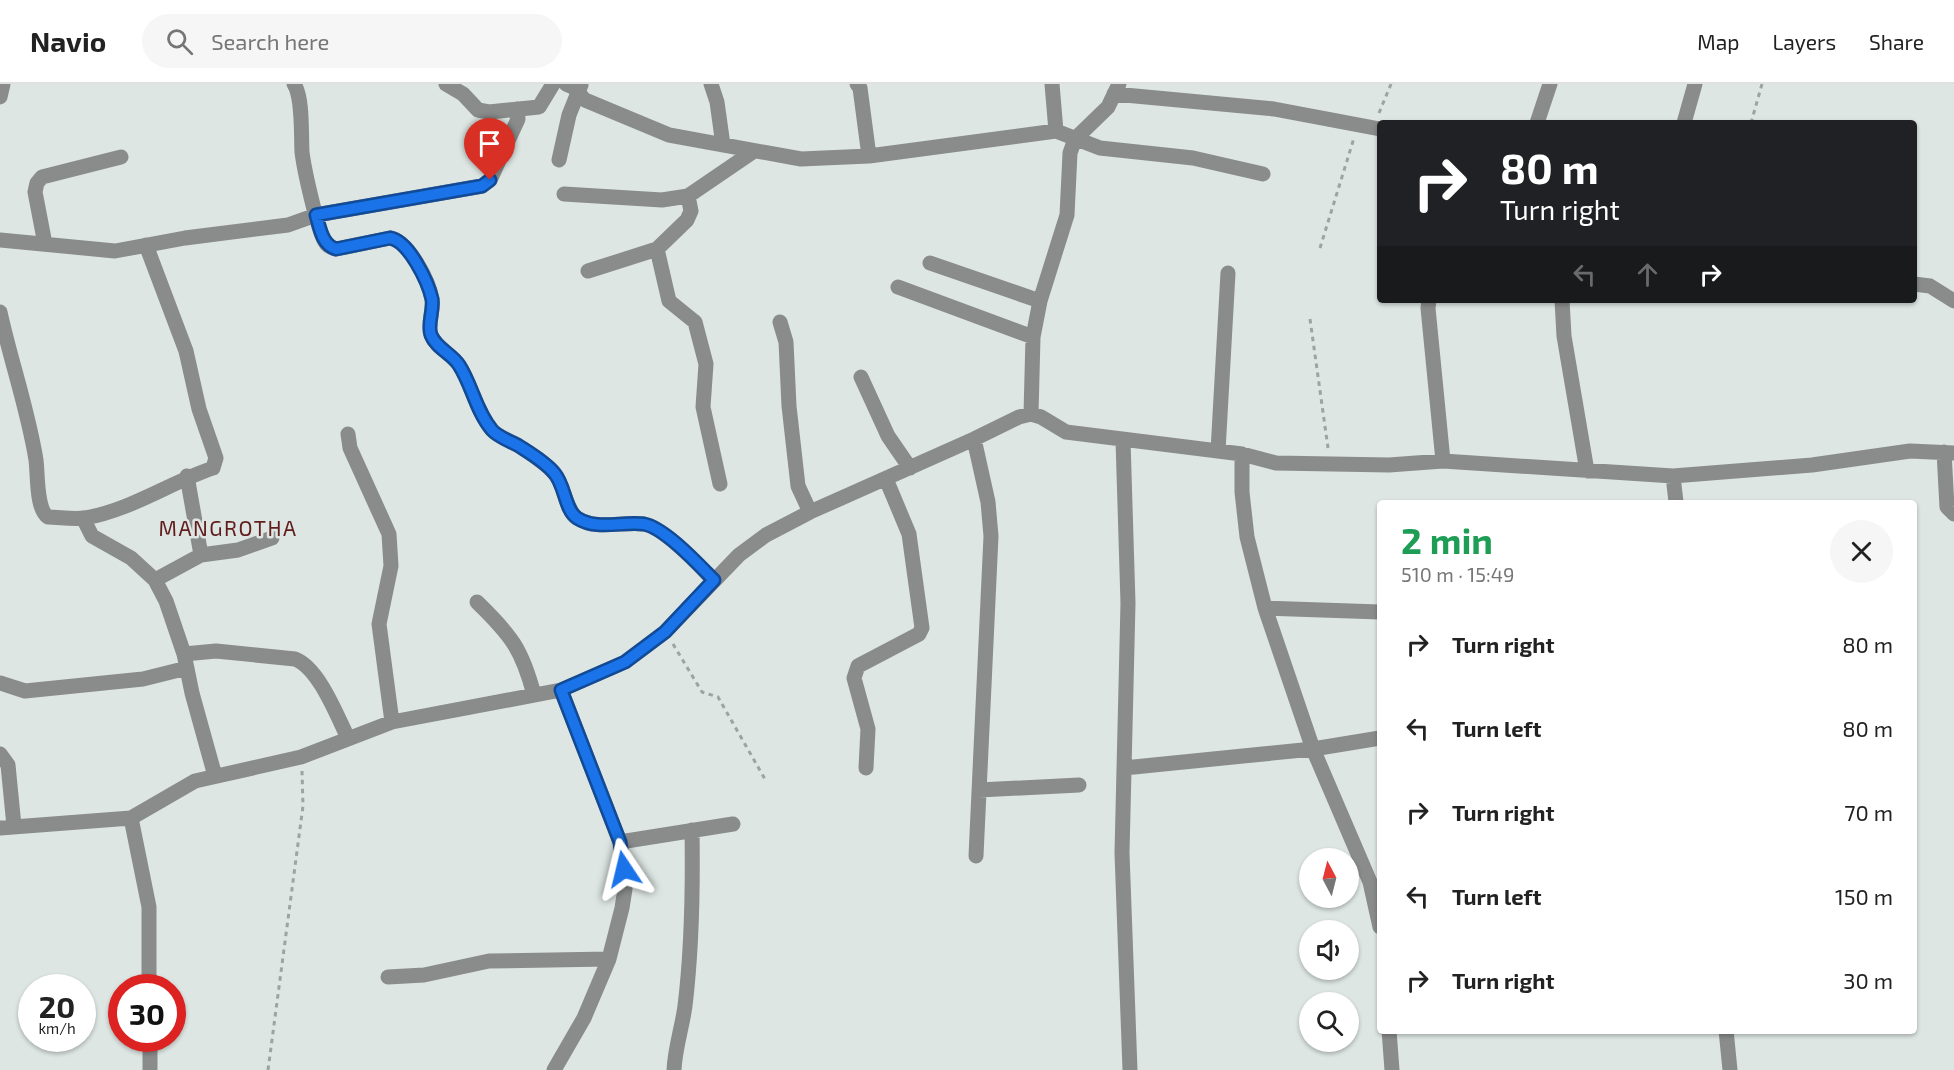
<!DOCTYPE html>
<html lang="en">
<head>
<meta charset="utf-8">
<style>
  body { margin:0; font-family:"Exo 2",sans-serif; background:#f6f6f6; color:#222; height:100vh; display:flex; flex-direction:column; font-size:22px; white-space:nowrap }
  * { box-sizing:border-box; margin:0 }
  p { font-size:20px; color:#767676 }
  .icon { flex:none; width:33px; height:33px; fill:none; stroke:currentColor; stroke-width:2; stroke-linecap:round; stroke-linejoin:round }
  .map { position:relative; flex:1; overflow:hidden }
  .sheet { position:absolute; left:1377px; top:416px; width:540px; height:534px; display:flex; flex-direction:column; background:#fff; border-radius:6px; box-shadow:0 2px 4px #0004 }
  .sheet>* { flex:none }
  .guide { position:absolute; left:1377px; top:36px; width:540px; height:183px; border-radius:6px; box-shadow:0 2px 4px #0004; background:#202124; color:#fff; overflow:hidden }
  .needle { width:39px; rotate:353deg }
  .fabs { position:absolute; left:1299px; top:764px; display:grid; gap:12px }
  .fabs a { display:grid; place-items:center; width:60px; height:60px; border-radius:50%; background:#fff; box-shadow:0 2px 4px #0004; font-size:30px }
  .speed { position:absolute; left:18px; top:890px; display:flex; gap:12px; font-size:30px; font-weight:700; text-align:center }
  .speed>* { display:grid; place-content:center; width:78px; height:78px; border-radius:50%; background:#fff; box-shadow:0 2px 4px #0004; line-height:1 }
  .speed small { font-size:15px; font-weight:400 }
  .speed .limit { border:9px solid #d22; background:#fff; color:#111 }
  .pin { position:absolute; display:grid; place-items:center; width:51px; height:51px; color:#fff; margin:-62px -26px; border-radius:50% 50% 50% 0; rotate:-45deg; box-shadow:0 0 6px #0007 }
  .pin .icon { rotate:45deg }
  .me { position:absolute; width:66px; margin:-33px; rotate:350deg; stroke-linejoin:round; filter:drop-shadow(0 0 4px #0008) }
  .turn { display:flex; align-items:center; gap:21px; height:126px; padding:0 24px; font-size:27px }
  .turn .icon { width:78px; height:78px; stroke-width:2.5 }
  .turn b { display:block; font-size:42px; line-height:51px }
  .lanes { display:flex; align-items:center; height:57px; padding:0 24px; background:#0003; justify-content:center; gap:30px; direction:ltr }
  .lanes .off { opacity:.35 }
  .round { display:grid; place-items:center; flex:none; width:63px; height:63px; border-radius:32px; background:#f6f6f6 }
  .head { display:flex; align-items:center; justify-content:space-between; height:102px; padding:0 24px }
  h1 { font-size:36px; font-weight:700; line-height:45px; color:#1e9e55 }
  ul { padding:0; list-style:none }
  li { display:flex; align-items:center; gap:18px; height:84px; padding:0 24px }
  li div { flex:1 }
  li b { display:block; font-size:22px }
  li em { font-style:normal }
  header { display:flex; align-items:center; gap:36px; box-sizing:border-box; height:84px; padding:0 30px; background:#fff; border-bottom:2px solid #e0e0e0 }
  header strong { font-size:28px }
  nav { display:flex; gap:33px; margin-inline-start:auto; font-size:21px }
  .search { width:420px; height:54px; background:#f6f6f6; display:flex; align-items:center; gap:15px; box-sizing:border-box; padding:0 21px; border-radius:33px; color:#767676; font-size:22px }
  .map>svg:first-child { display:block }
</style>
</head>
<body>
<header>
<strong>Navio</strong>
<div class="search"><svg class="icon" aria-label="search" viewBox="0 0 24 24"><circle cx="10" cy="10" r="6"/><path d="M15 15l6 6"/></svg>Search here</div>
<nav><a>Map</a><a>Layers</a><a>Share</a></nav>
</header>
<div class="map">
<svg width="1954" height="986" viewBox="0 0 1954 986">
  <rect width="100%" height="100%" fill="#dde6e3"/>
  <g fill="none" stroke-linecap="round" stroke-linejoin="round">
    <!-- path -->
    <path stroke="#9ca3a0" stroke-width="3" stroke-dasharray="4.5 4.5" stroke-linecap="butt" d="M1379,29L1391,0
      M1751,39L1762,0
      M1320,164L1354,54
      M1310,235L1328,364
      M673,560L702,608L718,613L766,697
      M268,986L303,722L302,687"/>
    <!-- minor -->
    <path stroke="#898c8b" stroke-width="15" d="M294,0C303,13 301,50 302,68C304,85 317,144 325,158C327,162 332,164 336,165L390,154C409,157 429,198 432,215C434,226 427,241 431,251C436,264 452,270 459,281C472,301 476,327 492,346C498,353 511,357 519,362C529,368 548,381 555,390C565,402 565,426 577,434C597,447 622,437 644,440C665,444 699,481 714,497
      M446,0L463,10L478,26L489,28L539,23L553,0
      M566,0L573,3L585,16L669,51L801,75L869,72L1056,47L1100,64L1193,74L1263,90
      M711,0L717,18L723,61
      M857,0L860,4L869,72
      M1052,0L1056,47
      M1114,10L1274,25L1380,45
      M0,13L3,0
      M1537,39L1550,0
      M1684,39L1695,0
      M559,76L569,31L581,1
      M564,110L662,116L688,112L754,67
      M0,156L115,167L185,154L288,141L316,131L482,102L490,96L518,35L517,25
      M45,160L35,108L37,99L42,93L121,73
      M657,165L669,217L695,238L706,280L703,323L720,400
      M930,179L1040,217
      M588,187L657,165L687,136L691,127L688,112
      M1914,200L1930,202L1954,217
      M898,203L1033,253
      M1429,216L1428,224L1443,377
      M1562,216L1564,252L1587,387
      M0,228C11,278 28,326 36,376C38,391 36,425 48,433C59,433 73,436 85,434C131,426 169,399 213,384L216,374L199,325L186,267L146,161
      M780,238L786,258L789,322L798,402L810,428
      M861,293L888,352L910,384
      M1031,330L1033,253L1040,217L1067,131L1070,69L1075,55L1108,23L1119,0
      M348,350L350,364L389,450L391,482L379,540L392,638
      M974,355L988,418L991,452L976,772
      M1123,356L1128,519L1122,769L1130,986
      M1218,367L1228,189
      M1944,368L1947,423L1954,430
      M1242,370V408L1247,453L1265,524L1313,665L1370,798L1380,843
      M187,392L201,471
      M1673,392L1676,418
      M83,434L92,452L131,474L155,496L166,517L184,570L192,609L215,692
      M155,496L201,471L238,466L272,454
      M477,518C511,551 522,565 534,611
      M1265,524L1380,528
      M184,570L216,567L295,575C319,584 337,632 348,654
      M0,599L25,607L143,595L187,584
      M0,670L8,681L14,742
      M866,684L868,645L854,594L858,582L919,550L922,544L909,450L886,395
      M1124,684L1313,665L1380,654
      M979,706L1079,701
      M131,734L149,823V903
      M0,744L131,734L195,697L301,673L392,638L561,606L625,578L665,548L739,471L766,451L810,428L974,355L1019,333L1031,330L1041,333L1066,348L1242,370L1276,379L1389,381L1443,377L1673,392L1812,381L1910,367L1954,369
      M620,758L733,740
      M388,893L424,891L489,877L609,875
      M1389,946L1392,986
      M1726,946L1730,986
      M150,954V986
      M554,986L584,934L609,875L622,824L625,805L620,758L561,606
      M674,986C675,964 682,944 685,922C692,864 693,805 692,746"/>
  </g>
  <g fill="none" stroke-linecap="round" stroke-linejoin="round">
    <!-- route casing -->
    <g stroke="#114b97" stroke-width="15">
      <path id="route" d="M490,96L482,102L316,131C320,144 322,161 336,165L390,154C409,157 428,198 432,215C434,226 427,241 431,251C436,264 452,270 459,281C472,301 476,327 492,346C498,353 510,357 519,362C530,369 547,379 555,390C565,402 565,426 577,434C597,447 622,437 644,440C665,444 699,481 714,496L665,548L625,578L561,606L620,758L624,785"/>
    </g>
    <!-- route -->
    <use href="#route" stroke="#1a73e8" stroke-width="10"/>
  </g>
  <g text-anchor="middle" stroke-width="5" stroke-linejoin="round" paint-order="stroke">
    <!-- quarter labels -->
    <g font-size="21" letter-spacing="1.5" fill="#611c1c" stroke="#dde6e3">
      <text x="228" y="452">MANGROTHA</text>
    </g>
  </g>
</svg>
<div class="fabs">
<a><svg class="needle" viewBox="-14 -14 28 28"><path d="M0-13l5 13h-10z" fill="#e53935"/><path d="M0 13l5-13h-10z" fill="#767676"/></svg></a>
<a><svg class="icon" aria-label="sound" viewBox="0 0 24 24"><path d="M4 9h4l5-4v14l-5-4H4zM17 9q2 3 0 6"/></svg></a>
<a><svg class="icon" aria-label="search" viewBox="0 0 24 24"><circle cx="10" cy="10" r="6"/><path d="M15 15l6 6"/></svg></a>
</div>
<div class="speed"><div>20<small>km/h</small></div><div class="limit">30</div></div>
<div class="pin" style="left:490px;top:96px;background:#d93025"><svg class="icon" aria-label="arrive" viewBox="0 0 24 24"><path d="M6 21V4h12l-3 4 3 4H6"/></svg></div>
<svg class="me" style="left:624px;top:785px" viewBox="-20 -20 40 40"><path d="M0-17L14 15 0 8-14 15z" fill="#1a73e8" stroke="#fff" stroke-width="4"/></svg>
<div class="guide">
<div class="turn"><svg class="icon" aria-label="right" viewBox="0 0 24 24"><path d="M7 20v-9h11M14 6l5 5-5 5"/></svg><div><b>80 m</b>Turn right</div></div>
<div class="lanes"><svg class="icon off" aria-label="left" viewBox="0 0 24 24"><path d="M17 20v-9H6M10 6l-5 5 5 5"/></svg><svg class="icon off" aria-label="ahead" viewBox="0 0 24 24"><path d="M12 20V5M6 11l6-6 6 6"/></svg><svg class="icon" aria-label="right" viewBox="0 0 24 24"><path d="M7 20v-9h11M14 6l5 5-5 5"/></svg></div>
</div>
<section class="sheet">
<div class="head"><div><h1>2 min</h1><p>510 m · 15:49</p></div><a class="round"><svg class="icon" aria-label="close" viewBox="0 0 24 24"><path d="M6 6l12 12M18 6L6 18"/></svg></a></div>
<ul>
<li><svg class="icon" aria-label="right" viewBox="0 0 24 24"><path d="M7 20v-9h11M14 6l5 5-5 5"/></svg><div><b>Turn right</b></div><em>80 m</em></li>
<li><svg class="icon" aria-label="left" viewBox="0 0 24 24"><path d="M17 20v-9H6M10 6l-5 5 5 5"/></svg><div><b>Turn left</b></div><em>80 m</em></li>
<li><svg class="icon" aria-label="right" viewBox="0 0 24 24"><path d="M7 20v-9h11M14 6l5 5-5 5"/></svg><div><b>Turn right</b></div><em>70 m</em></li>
<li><svg class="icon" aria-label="left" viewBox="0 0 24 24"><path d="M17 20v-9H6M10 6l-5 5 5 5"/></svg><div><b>Turn left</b></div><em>150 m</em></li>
<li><svg class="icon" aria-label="right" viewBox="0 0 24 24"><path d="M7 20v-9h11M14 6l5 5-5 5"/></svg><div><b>Turn right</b></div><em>30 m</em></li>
</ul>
</section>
</div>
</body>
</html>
